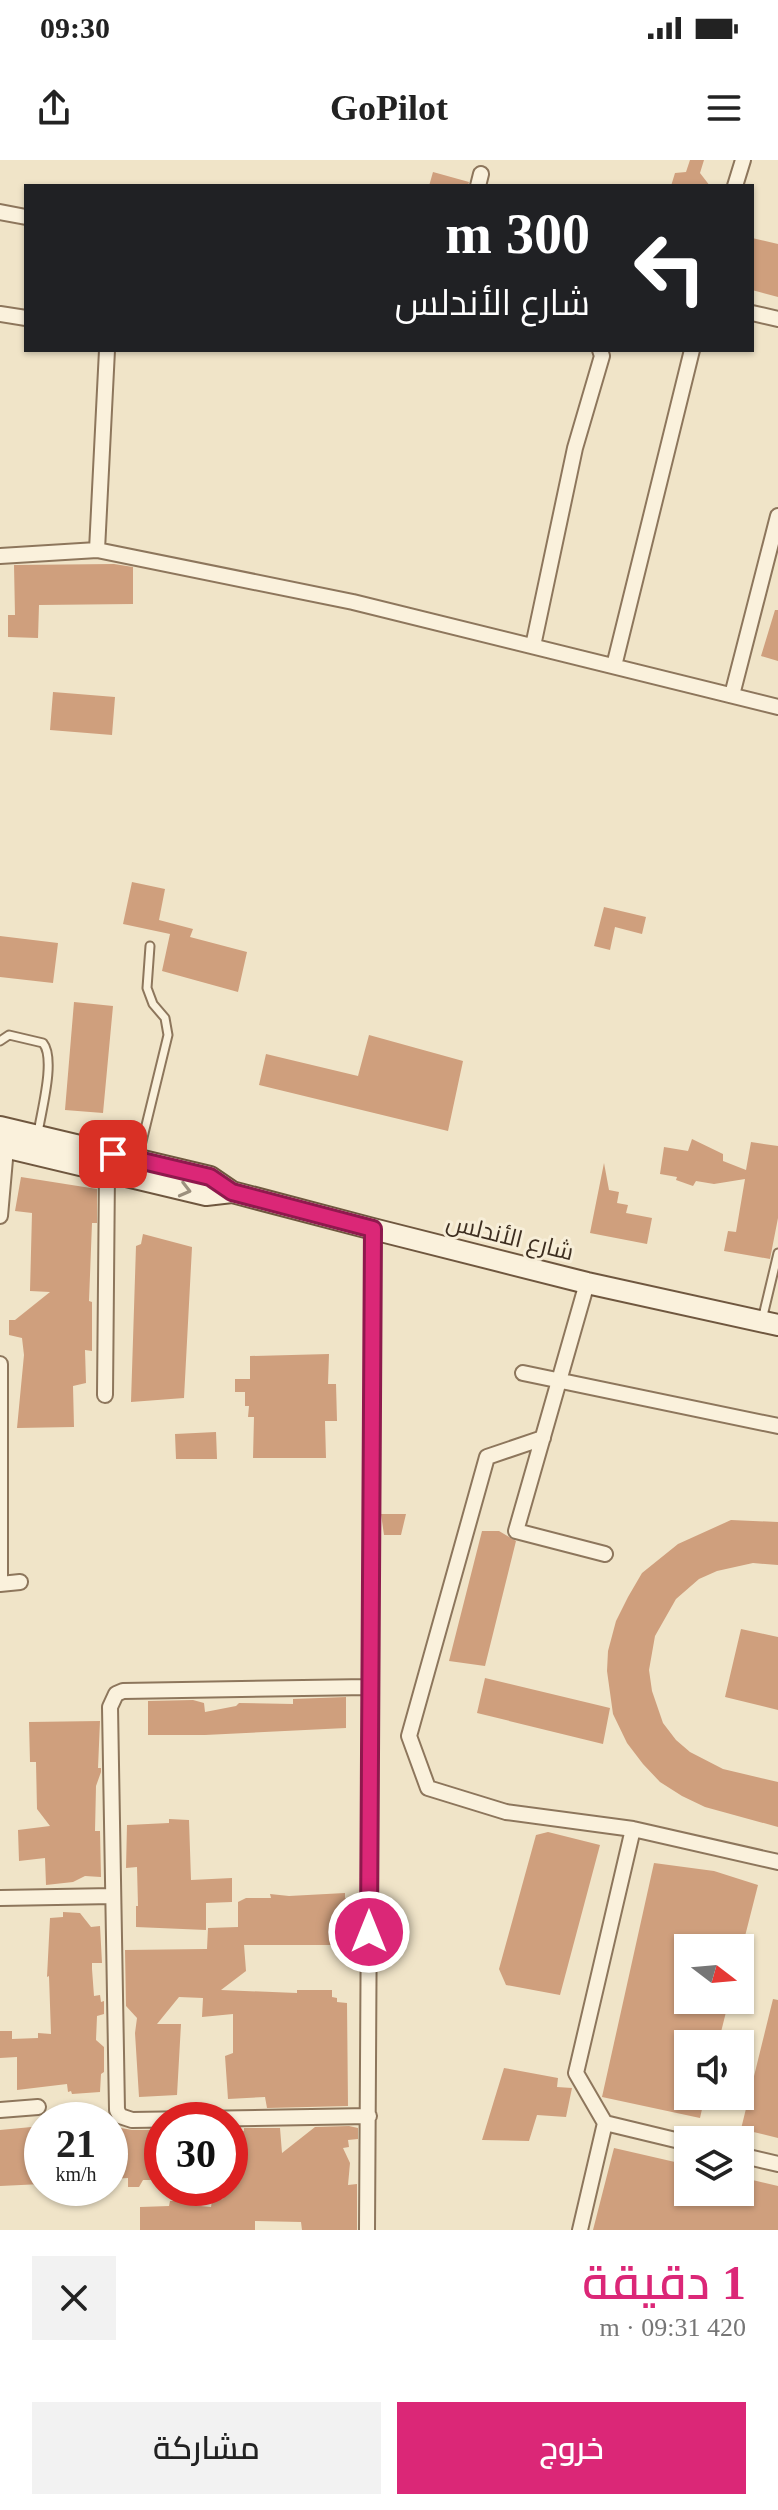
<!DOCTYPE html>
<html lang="ar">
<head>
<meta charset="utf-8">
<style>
  body { margin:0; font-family:"Times New Roman",Cairo,serif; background:#f2f2f2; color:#222; direction:rtl; height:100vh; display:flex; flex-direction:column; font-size:30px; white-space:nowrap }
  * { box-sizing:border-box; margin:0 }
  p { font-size:26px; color:#767676 }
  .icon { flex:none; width:44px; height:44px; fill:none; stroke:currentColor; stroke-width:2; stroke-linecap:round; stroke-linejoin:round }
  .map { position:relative; height:2070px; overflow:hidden; direction:ltr }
  .details { display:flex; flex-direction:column; background:#fff; flex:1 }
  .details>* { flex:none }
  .top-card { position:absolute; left:24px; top:24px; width:730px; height:168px; border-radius:0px; box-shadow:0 2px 6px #0004; direction:rtl; background:#202124; color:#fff; overflow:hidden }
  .needle { width:52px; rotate:106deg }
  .tools { position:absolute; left:674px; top:1774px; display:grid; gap:16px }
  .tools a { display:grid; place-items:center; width:80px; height:80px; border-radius:0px; background:#fff; box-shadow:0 2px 6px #0004; font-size:40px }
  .speed { position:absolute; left:24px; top:1942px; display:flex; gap:16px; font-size:40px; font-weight:700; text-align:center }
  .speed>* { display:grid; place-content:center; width:104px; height:104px; border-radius:50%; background:#fff; box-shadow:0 2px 6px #0004; line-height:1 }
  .speed small { font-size:20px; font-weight:400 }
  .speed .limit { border:12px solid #d22; background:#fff; color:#111 }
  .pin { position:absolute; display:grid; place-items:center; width:68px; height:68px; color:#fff; margin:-34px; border-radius:16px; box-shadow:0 4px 12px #0006 }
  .me { position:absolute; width:88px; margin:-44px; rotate:0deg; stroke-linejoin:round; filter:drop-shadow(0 0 6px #0008) }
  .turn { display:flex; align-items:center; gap:28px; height:168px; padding:0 32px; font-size:36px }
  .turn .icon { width:104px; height:104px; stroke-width:2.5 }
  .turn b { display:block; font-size:56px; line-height:68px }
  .round { display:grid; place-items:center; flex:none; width:84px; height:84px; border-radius:0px; background:#f2f2f2 }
  .headline { display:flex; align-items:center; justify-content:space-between; height:136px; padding:0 32px }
  h1 { font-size:48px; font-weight:600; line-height:60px; color:#db2777 }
  .primary-button { display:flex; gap:16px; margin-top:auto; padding:16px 32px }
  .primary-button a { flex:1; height:92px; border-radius:0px; background:#db2777; color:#fff; font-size:32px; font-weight:600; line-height:92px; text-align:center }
  .primary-button a+a { background:#f2f2f2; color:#222 }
  .status { display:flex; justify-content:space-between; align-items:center; height:56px; padding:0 40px; background:#fff; direction:ltr }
  .status svg { height:22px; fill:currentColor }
  header { display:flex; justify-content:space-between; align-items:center; height:104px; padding:0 32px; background:#fff; font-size:36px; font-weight:600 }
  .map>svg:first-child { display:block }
</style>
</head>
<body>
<div class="status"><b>09:30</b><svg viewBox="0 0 49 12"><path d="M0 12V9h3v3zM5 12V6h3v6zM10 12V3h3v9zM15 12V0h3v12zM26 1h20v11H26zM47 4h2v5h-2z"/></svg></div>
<header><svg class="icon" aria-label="menu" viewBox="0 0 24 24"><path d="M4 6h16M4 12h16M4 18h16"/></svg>GoPilot<svg class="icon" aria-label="share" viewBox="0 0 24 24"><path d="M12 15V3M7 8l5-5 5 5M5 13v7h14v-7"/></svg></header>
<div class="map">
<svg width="778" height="2070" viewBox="0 0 778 2070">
  <rect width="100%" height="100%" fill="#f0e4c8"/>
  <!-- building -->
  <path fill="#cf9f7d" d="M690,0H704L700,13L710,26H671L675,13L686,12Z
    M433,12L469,22L468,26H429Z
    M752,78L778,84V137L752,130Z
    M114,404L133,407V444L39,445L38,478L8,477V455H15L14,405Z
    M775,450H778V501L761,496Z
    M53,532L115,537L112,575L50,570Z
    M132,722L165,729L159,760L193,769L190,777L247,792L238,832L162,811L170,774L123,764Z
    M604,747L646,757L642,774L615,767L610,790L594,786Z
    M0,776L58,783L53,823L0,817Z
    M74,842L113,846L103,953L65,950Z
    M369,875L463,901L448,971L259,925L266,894L358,916Z
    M692,979L723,994V1001L746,1010L751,982L778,986V1058L770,1099L724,1091L728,1071L736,1072L745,1019L714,1024L696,1021L693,1026L676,1020L677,1017L660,1014L664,987L688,991Z
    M604,1003L609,1030L619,1032L617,1043L628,1045L626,1053L652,1058L647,1084L590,1073Z
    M21,1017L97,1029V1063H92L89,1141L92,1142V1191L85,1190L86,1223L73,1226L74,1267L17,1268L24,1195L22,1178L9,1175V1160H15L50,1132L30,1131L32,1053L15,1051Z
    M143,1074L192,1087L184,1238L131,1242L136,1086L141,1084Z
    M329,1194L328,1224H336L337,1261H325L326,1298H253L254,1257H248L249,1246H245V1232H235V1219H250V1196Z
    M216,1272L217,1299H176L175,1274Z
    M381,1354H406L401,1375H384Z
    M731,1360L778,1362V1405L753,1403L717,1411L699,1419L676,1439L655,1476L649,1510L652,1531L663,1563L676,1580L690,1592L723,1609L778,1622V1667L705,1647L682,1636L660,1622L643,1604L627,1583L613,1554L607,1511L608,1491L616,1461L628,1437L642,1413L678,1384Z
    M482,1371H499L516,1381L485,1506L449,1501Z
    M741,1469L778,1477V1550L725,1537Z
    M485,1518L610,1548L603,1584L477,1553Z
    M346,1537V1568L205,1575H148V1541L193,1540L204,1543L205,1552L236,1546L239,1543L293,1544V1539Z
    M100,1561L98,1608H101V1612L96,1626L95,1671H100L101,1717L85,1716L73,1722L46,1725L45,1698L19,1701L18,1670L50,1666L37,1649L36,1602H30L29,1562Z
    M169,1659L189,1660L191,1720L232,1718V1742L206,1743V1770L136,1767V1746H138L137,1707L126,1708L127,1665L169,1663Z
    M548,1672L600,1685L560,1835L506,1825L499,1809L536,1675Z
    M654,1703L714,1711L758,1725L742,1788H688V1840H729L718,1884H688V1936H705L700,1958L602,1937Z
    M345,1733V1738H359L357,1765L336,1768V1775H331L332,1785H244L246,1811L221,1830L297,1833V1830H332V1837L337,1838V1842L347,1843L348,1946L267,1948L265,1937L228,1939L225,1896L233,1893V1854L202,1857L203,1838L179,1837L157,1864H181L177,1935L139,1937L135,1873L137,1858L126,1846L125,1790L207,1789L208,1768L238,1767V1742L246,1738H271L270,1734L289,1736Z
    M63,1752L80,1753L91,1767L100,1766L102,1803H92V1809L94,1836L100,1835L101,1842L104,1841V1854L97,1856L96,1880L104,1887V1912L101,1914L100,1932L72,1934L71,1931L68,1932L67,1924L17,1930V1897L0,1898V1871H12V1879L38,1878V1873L51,1874L49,1816L47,1817L50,1758L63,1757Z
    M773,1839L778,1840V1978L741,1969Z
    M504,1908L558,1918L557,1927L572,1928L566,1957L537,1955L529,1981L482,1980Z
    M42,1966V2024L0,2026V1970Z
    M110,1966L132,1970H162V2014L157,2015L158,2020H143L139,2027H128V2018L110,2019Z
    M349,1966L358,1968V1979L348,1980L349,1987L343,1988L350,2003L348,2025L357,2024V2070H302L301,2062L255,2061V2070H140V2047L169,2046L170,2041H188L189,2045L211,2047L212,2041L223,2039L224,2034L230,2033V1973L244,1971V1968H280L282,1993L315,1967Z
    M614,1988L688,2005V2032H740V2017L778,2026V2070H593Z"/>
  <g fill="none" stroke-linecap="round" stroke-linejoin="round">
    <!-- lane casing -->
    <g stroke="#8d765c" stroke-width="11">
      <path id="lane" d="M0,881L9,875L43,883C56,899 41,952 38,973
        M138,998L168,875L165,858L153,844L147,828L150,786
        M762,1160L778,1093"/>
    </g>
    <!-- street casing -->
    <g stroke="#8d765c" stroke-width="18">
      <path id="street" d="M478,26L481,14
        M735,26L743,0
        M0,52L26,57
        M752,153L778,159
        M0,154L26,158
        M97,390L107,190
        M0,396L97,390L353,442L778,547
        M533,486L575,288L602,196L600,190
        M614,506L692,190
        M732,535L778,356
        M0,1056L6,988
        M587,1123L516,1371L605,1394
        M0,1204V1424
        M523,1213L778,1266
        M105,1235L107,1011
        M543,1278L487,1297L409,1576L428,1628L506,1652L633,1669L778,1702
        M0,1424L20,1422
        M368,1527L123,1531L116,1534L110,1547L117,1950L120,1956L132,1960L369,1956
        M0,1738L113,1736
        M0,1950L38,1947
        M605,1963L688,1983
        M740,1995L778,2004
        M367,2070L373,1069
        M580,2070L605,1963L576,1913L633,1669"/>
    </g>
    <!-- secondary casing -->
    <g stroke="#6f573f" stroke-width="24">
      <path id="secondary" d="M0,967L210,1017L232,1032L373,1069L587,1123L778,1165
        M0,986L206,1035L232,1032"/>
    </g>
    <!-- lane -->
    <use href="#lane" stroke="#faf1dc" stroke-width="7"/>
    <!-- street -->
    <use href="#street" stroke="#faf1dc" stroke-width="14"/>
    <!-- secondary -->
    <use href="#secondary" stroke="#faf1dc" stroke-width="20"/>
  </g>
  <!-- one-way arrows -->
  <defs><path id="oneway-chevron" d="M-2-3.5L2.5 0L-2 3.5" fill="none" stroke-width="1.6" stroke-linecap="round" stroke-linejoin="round" transform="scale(2)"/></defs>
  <use stroke="#9c907e" href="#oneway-chevron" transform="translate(185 1030) rotate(14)"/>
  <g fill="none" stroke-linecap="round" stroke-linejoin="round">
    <!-- route casing -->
    <g stroke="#8e194d" stroke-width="20">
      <path id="route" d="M113,994L210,1017L232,1032L373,1069L369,1772"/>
    </g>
    <!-- route -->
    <use href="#route" stroke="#db2777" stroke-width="14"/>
  </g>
  <g text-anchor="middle" stroke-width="6" stroke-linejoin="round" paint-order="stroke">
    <!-- street labels -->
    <g font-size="24" fill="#3d2e20" stroke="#f7eed8">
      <text transform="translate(510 1077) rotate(14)" y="8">شارع الأندلس</text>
    </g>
  </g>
</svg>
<div class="tools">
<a><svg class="needle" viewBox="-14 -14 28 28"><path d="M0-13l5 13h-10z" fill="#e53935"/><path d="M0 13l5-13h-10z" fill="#767676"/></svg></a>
<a><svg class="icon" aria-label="sound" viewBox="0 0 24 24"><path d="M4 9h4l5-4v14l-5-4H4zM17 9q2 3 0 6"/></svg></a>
<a><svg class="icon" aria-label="layers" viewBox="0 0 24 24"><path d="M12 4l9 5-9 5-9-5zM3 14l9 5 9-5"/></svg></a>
</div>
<div class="speed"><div>21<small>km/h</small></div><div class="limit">30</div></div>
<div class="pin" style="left:113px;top:994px;background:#d93025"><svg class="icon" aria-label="arrive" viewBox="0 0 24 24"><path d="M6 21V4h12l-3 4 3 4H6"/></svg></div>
<svg class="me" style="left:369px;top:1772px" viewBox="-20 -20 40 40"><circle r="17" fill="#db2777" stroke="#fff" stroke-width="3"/><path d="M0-11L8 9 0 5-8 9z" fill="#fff"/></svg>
<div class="top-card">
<div class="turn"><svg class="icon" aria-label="left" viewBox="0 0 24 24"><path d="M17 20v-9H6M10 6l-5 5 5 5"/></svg><div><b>300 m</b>شارع الأندلس</div></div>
</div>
</div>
<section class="details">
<div class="headline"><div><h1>1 دقيقة</h1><p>420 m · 09:31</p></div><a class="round"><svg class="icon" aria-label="close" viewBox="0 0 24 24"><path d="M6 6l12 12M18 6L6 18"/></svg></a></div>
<div class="primary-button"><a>خروج</a><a>مشاركة</a></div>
</section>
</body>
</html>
